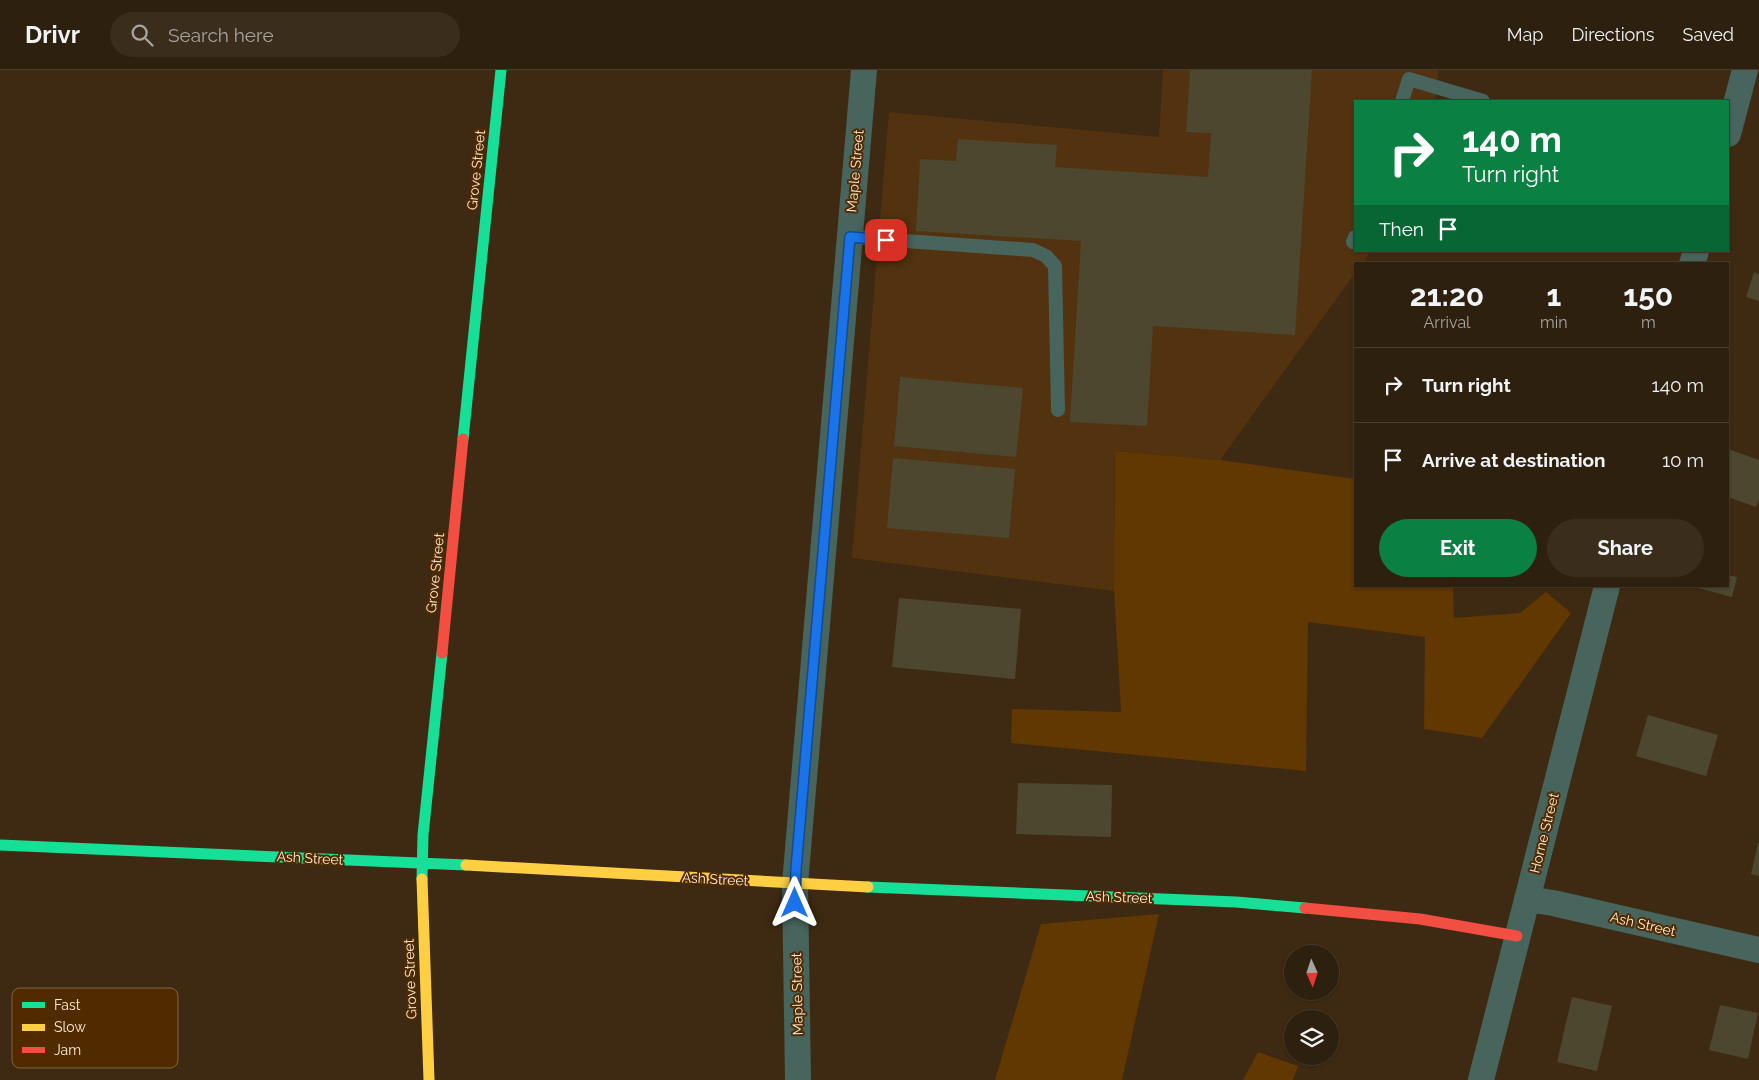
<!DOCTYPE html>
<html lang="en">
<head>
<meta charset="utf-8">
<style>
  body { margin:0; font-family:Raleway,sans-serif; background:#3a2d1c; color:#f1f3f6; height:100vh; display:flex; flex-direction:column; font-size:19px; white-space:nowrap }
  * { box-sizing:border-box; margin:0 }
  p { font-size:16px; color:#a7a39e }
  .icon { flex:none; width:28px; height:28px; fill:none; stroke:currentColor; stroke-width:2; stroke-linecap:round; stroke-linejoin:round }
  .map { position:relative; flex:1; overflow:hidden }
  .side { position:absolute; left:1354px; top:192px; width:375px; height:325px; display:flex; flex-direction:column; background:#2e200e; border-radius:0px; box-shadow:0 1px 4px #0004,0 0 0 1px #493e2e }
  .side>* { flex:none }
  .banner { position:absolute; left:1354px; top:30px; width:375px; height:152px; border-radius:0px; box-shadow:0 1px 4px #0004,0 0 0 1px #493e2e; background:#0b8043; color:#fff; overflow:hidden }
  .needle { width:32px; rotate:177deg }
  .buttons { position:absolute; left:1284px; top:875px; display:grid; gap:10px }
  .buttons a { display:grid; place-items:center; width:55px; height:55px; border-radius:50%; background:#2e200e; box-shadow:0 1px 4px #0004,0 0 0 1px #493e2e; font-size:25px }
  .pin { position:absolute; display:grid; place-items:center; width:42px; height:42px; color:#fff; margin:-21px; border-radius:10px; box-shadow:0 2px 8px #0006 }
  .me { position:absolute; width:55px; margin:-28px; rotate:0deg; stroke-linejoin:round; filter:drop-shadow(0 0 4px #0008) }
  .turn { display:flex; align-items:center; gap:18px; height:105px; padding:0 25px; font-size:22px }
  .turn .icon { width:65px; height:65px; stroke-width:2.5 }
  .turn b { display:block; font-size:35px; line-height:42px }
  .then { display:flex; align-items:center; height:48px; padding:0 25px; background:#0003; gap:10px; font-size:19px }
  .eta { display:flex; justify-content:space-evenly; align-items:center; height:85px; text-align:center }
  .eta b { font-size:30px; font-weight:700; line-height:35px }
  .action { display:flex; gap:10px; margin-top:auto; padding:10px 25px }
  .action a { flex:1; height:58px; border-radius:30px; background:#0b8043; color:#fff; font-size:20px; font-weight:700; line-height:58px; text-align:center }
  .action a+a { background:#3a2d1c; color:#f1f3f6 }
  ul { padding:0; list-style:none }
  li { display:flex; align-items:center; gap:15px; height:75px; padding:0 25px; border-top:1px solid #493e2e }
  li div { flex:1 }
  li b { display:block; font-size:19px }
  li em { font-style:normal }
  header { display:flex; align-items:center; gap:30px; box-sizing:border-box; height:70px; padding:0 25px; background:#2e200e; border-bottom:1px solid #493e2e }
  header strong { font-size:24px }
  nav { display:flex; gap:28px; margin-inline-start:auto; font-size:18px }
  .search { width:350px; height:45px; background:#3a2d1c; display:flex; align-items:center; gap:12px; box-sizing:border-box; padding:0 18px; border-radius:28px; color:#a7a39e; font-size:19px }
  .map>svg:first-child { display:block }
</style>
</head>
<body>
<header>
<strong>Drivr</strong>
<div class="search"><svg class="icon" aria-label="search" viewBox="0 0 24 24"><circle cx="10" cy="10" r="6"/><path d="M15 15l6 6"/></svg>Search here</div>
<nav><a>Map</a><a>Directions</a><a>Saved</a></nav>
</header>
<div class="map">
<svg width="1759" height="1010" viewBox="0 0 1759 1010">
  <rect width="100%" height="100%" fill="#3e2a12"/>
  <!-- built -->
  <path fill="#52320f" d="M1163,0H1439L1435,31H1355V181H1371L1362,194H1355V203L1220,390L1115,381L1114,521L852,488L889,42L1159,67Z"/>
  <!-- green -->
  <path fill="#613702" d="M1115,381L1220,390L1355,409V516H1453L1454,548L1520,543L1546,522L1571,543L1482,668L1424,659L1425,567L1308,552L1306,701L1011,673L1012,639L1121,642L1114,521Z
    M1159,844L1122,1010H995L1041,854Z
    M1258,982L1298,996L1293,1010H1243Z"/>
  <!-- building -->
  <path fill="#4d4730" d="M1190,0H1312L1295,265L1153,256L1147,356L1070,352L1081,171L916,161L920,89L956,91L958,69L1057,75L1055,97L1208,107L1211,63L1186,62Z
    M1754,202L1759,204V231L1746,227Z
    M900,307L1023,318L1016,387L894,376Z
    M1728,379L1759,390V429L1756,437L1728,427Z
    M893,388L1015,399L1009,468L887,458Z
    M1728,505L1737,507L1732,527L1694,517L1728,516Z
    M899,528L1021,539L1015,609L892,597Z
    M1648,645L1718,665L1706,706L1636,686Z
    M1018,713L1112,715L1111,767L1016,764Z
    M1758,773H1759V806L1751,804Z
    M1572,927L1612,936L1597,1001L1557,992Z
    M1720,935L1758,943L1748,989L1709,980Z"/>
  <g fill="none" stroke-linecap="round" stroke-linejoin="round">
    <!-- lane -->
    <path stroke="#47645d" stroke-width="14" d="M1402,31L1409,9L1483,31
      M850,167L1033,180L1046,186L1055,196L1058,340
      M1353,172L1355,167"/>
    <!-- street -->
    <path stroke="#47645d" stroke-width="26" d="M1728,64L1745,0
      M1692,194L1696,181
      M1527,829L1553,833L1759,880
      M798,1010L795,814L864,0
      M1481,1010L1607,516"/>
    <!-- fast -->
    <path stroke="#16e098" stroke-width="11" d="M463,369L501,0
      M0,775L466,795
      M422,809L423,765L442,583
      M868,817L1236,832L1305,838"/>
    <!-- slow -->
    <path stroke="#ffcf43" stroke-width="11" d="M466,795L868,817
      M422,809L429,1010"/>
    <!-- jam -->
    <path stroke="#f24e42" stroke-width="11" d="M442,583L463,369
      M1305,838L1420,849L1517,866"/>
  </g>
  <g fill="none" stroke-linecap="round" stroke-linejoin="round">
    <!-- route casing -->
    <g stroke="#114b97" stroke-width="12">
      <path id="route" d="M795,833L796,799L850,167L886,170"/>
    </g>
    <!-- route -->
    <use href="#route" stroke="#1a73e8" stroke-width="9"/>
  </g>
  <g text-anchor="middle" stroke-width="4" stroke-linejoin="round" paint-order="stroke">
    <!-- street labels -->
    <g font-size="14" fill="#fdead9" stroke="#502b00">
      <text transform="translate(476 100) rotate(-84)" y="5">Grove Street</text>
      <text transform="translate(855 101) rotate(-85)" y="5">Maple Street</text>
      <text transform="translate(435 503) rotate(-84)" y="5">Grove Street</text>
      <text transform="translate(1544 763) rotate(-76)" y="5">Horne Street</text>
      <text transform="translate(310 788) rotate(3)" y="5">Ash Street</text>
      <text transform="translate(715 809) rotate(3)" y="5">Ash Street</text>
      <text transform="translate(1119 827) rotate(2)" y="5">Ash Street</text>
      <text transform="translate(1643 854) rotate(13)" y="5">Ash Street</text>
      <text transform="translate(410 909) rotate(-92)" y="5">Grove Street</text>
      <text transform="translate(797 924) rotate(-91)" y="5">Maple Street</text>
    </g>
  </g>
  <!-- legend -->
  <rect x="12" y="918" width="166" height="80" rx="8" fill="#502b00" stroke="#846441" stroke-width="1"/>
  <rect x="22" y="932" width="23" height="6" fill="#16e098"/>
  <rect x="22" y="954" width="23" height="7" fill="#ffcf43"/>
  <rect x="22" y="977" width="23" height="6" fill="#f24e42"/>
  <g font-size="14" fill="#fdead9">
    <text x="54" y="940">Fast</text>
    <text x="54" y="962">Slow</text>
    <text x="54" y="985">Jam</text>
  </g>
</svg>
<div class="buttons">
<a><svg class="needle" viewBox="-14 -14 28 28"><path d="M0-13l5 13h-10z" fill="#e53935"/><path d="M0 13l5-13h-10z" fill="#a7a39e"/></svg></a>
<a><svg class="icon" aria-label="layers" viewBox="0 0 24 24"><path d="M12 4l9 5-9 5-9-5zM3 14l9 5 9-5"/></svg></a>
</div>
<div class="pin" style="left:886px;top:170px;background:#d93025"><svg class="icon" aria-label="arrive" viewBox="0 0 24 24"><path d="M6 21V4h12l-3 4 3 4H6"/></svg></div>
<svg class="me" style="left:795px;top:833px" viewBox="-20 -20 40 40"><path d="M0-17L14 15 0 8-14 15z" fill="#1a73e8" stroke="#fff" stroke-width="4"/></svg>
<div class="banner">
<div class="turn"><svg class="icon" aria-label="right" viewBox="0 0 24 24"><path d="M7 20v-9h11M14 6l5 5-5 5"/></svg><div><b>140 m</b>Turn right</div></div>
<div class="then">Then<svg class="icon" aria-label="arrive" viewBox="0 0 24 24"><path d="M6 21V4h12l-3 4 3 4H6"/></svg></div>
</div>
<section class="side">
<div class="eta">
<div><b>21:20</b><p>Arrival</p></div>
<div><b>1</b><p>min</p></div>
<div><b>150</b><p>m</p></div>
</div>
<ul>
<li><svg class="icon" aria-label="right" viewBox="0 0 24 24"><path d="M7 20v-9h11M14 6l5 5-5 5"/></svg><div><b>Turn right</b></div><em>140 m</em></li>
<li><svg class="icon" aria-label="arrive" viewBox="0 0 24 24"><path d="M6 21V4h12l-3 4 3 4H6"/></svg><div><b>Arrive at destination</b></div><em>10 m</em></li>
</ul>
<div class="action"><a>Exit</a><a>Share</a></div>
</section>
</div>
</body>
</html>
